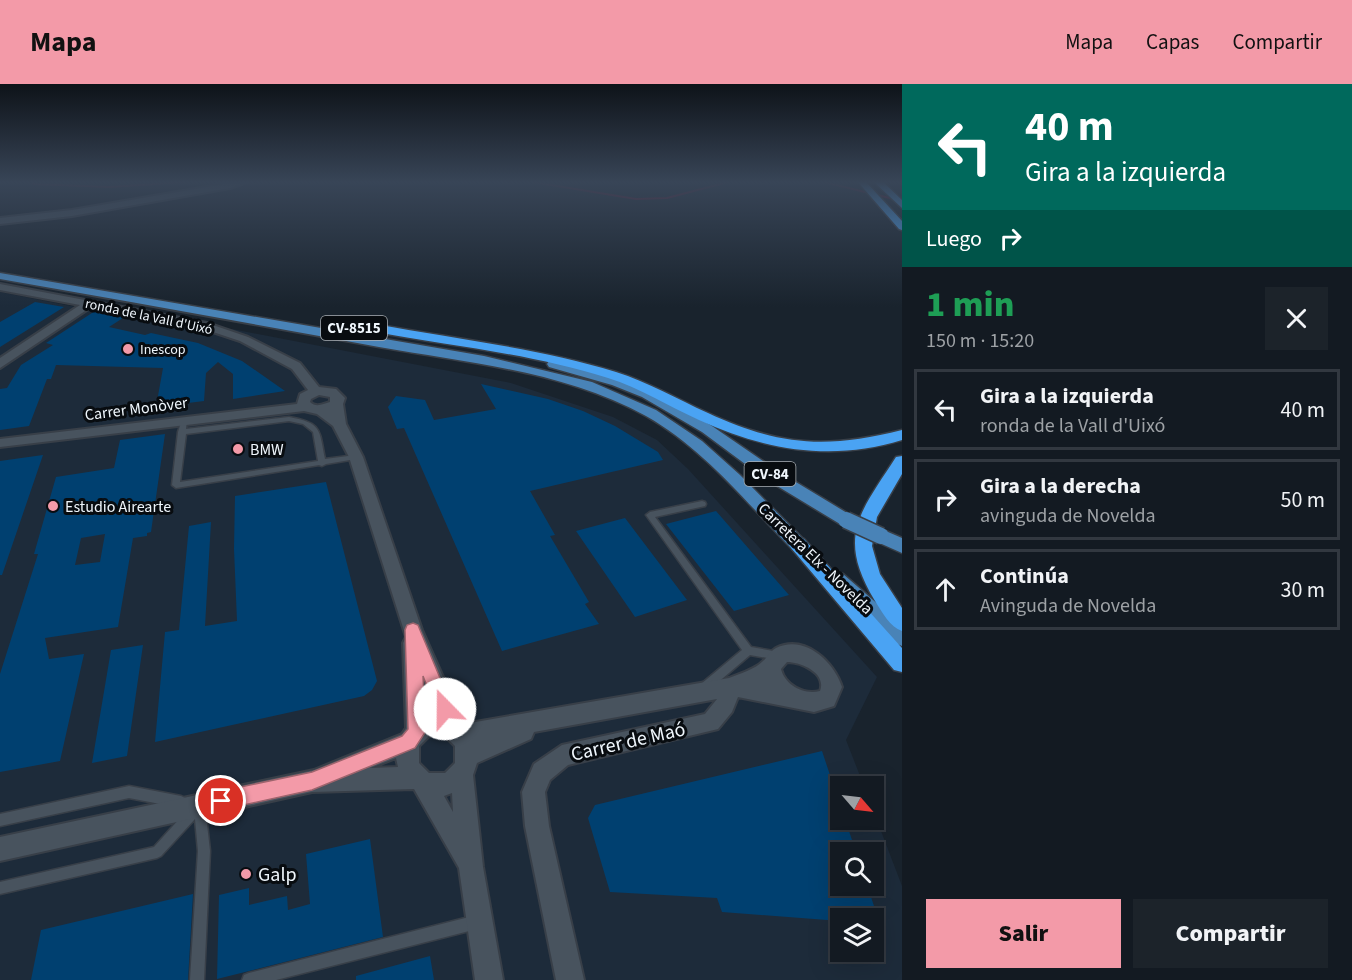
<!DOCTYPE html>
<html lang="es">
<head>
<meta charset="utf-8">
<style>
  body { margin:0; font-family:"Source Sans 3",sans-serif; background:#1c232a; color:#f1f3f6; height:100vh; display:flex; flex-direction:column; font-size:22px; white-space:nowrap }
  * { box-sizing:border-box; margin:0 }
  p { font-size:20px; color:#9da1a5 }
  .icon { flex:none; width:33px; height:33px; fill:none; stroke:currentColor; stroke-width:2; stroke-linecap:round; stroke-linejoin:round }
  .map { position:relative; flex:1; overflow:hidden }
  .sheet { display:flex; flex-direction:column; background:#131a22; width:450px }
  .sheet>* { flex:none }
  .banner { background:#00695c; color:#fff; overflow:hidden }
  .needle { width:39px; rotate:118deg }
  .tools { position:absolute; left:830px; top:692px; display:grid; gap:12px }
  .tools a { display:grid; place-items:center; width:54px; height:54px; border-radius:0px; background:#131a22; box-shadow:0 6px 24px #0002,0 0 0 2px #323840; font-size:30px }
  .pin { position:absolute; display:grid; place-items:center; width:51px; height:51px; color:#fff; margin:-26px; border:3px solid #fff; border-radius:50%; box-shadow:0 2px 6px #0007 }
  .me { position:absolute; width:66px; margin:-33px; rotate:338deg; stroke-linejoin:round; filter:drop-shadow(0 0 4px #0008) }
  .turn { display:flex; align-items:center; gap:21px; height:126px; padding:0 24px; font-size:27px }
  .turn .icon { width:78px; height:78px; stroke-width:2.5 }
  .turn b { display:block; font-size:42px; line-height:51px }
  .then { display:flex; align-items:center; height:57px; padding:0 24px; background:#0003; gap:12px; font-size:22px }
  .round { display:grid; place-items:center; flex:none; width:63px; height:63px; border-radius:0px; background:#1c232a }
  .overview { display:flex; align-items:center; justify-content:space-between; height:102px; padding:0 24px }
  h1 { font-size:36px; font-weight:800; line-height:45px; color:#1e9e55 }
  .button { display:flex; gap:12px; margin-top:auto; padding:12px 24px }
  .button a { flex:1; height:69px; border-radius:0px; background:#f39aa8; color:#111; font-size:24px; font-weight:800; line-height:69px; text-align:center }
  .button a+a { background:#1c232a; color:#f1f3f6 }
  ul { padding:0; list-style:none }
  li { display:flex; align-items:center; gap:18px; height:81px; margin:0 12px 9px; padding:0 12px; border:3px solid #323840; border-radius:0px }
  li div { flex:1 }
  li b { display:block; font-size:22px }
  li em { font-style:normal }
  header { display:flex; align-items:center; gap:36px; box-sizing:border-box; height:84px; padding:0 30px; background:#f39aa8; color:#111 }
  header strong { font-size:28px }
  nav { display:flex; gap:33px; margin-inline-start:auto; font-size:21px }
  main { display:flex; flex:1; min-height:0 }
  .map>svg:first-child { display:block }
</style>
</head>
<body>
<header>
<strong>Mapa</strong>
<nav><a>Mapa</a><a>Capas</a><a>Compartir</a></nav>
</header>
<main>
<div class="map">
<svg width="902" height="896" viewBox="0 0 902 896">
  <rect width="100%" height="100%" fill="#19232d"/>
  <!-- built -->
  <path fill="#1d2b3a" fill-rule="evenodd" d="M0,208L117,231L129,230L232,245L511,299L613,333L657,356L688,385L877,593L846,656L864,702H840V735H873V726L902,802V896H0ZM840,768H873V801H840ZM840,834H873V867H840Z"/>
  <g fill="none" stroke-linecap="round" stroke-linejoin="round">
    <!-- stream -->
    <path stroke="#6f112d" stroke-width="2" d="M32,98L34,100L109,103L184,98
      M533,98L636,115L667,114L728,98
      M824,98L902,117"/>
  </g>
  <!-- building -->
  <path fill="#004070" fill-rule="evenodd" d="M35,218L64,223L0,263V238Z
    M95,227L126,232L109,243L145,251L151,249L198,259L242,277L285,307L233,315V290L218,278L206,289L204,317L156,323L163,284L56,281L51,295H47L29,342L0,346V305L7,304L21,281L53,261L46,259Z
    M481,300L548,315L583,327L615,342L658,368L663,376L530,407L555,451L550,452L589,518L585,520L599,540L502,567L404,344L397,345L388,323L396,312L425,316L434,336L496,325Z
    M165,350L151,448L147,449V452L133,454L118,543L45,554L49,575L84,570L60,677L0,688V590L38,470H34L56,393L114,384L120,356ZM105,450L100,478L75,481L81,454Z
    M43,371L2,491H0V377Z
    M326,398L377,597L372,606L364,612L155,658L165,548L179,546L189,442L211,438L205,542L237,537L234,465L235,412Z
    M716,427L789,511L734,527L666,440Z
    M625,434L687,516L635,533L576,447Z
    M143,561L127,672L92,679L111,566Z
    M822,667L840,721V735H845L856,768H840V801H867L878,834H840V837L722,828L717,814L610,808L588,734L595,721Z
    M370,755L383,853L217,895L219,811L249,804V821L287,812L288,826L310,820L306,770Z
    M193,810L188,896H31L41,846Z
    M430,872L434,896H356V892Z"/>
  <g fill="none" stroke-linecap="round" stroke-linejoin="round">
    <!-- service casing -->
    <g stroke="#383f48" stroke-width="3">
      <path id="service" d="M289,333C322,339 319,345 325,375L356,371L360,373L356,375L326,380L322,382L319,381L176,404L172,401L178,348L182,335L184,334L187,336L186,345ZM289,337L303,340L313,348L318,377L180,398L186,350Z
        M702,417L705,418L706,420L705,422L655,433L751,563L779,568L782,569L784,572L782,575L779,576L750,571L709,606L705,608L701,606L700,603L701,600L742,566L646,431L650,428Z
        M129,702L181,712L185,714L187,718L185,722L181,724L129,714L0,742V730Z
        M199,716L203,718L205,722L210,767L204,896H190L198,767L195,735L161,772L157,774L0,810V798L154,763L190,723L193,721L195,718Z
        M477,831L482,833L484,838L482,843L477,845L276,896H242L244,891L249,889Z"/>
    </g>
    <!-- minor casing -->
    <g stroke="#383f48" stroke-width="4">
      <path id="minor" d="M236,98H247L230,104L72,132L0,140V134L72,126Z
        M0,200L207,239L248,253L300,279L319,303L336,305L345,314L343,320L346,340L363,373L422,546L464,640L729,594C739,590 756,585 763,577C768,573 769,568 776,564C805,550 834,578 842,603L834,622L814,628L738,613L732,628L718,645L568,681L550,696L545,708L549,742L584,896H556L525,742L522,708L534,680L562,661L705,630L717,615L534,648L531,655L477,679L473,691L483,783L503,896H475L459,784L414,705L312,708L0,777V753L314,686L402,650L406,644L403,559L406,553L349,373L333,342L317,330L304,327L0,363V355L297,320L300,310L308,306L292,285L240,257L201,244L91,223L0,284V274L80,221L0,206ZM319,311L330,313V318C323,320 316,324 310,318L311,315ZM787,578C801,578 827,589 820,607C803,611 785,601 781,585ZM425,601L437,631L427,633ZM430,651H444L455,662V679L445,689H429L419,679V662ZM396,674L398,683L370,684ZM452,709L453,728L444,712Z"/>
    </g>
    <!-- primary casing -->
    <g stroke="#383f48" stroke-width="3">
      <path id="primary" d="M0,189L484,272L592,298L656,326L702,357L740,391L818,470L816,475L809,477L802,475C752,426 708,367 646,332C564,287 469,279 379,263C253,240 127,217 0,195Z
        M554,276L622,295L652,307L712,342L776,386L852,432L855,436L852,440L846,442L840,440L764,394L702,348L642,313L612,301L549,283L547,280L549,277Z
        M881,445L902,454V469L875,457L872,452L875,447Z
        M836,488L843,490L902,541V562L895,559L829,500L826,495L829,490Z"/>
    </g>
    <!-- motorway casing -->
    <g stroke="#383f48" stroke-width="3">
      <path id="motorway" d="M858,98H866L902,137V146L899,145Z
        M874,98H883L902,116V124Z
        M375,240C455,255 538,264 616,288C648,298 677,315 708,329C779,362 827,365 902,346V356C832,378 764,366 699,336C668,322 640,304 608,294C532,270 452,262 375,248L358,249L352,245L358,241Z
        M902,372V390L877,433L872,462L880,490L902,524V547C890,543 882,528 875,517C836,452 860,429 896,373Z
        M798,453L804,455L902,564V588L894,586L792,465L789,460L792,455Z"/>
    </g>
    <!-- service -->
    <use href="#service" fill="#48535e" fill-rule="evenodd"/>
    <!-- minor -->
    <use href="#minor" fill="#48535e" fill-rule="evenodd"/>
    <!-- primary -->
    <use href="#primary" fill="#4983b7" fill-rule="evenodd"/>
    <!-- motorway -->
    <use href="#motorway" fill="#4aa3f3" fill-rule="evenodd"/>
    <!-- primary-bridge casing -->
    <g stroke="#383f48" stroke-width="19" stroke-linecap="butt">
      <path id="primary-bridge" d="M846,436L881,452"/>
    </g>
    <!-- primary-bridge -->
    <use href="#primary-bridge" stroke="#4983b7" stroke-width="16"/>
  </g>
  <!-- sky -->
  <linearGradient id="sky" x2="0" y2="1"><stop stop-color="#0e1319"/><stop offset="0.44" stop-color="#384557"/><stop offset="1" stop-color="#384557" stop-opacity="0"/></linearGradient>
  <rect width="902" height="223" fill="url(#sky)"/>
  <!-- route -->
  <path fill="#f39aa8" stroke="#9e646d" stroke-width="1.5" d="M413,539L418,541L420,546L453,625L451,630L445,633L438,630L423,592L426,647L415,664L312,706L221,726L214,724L211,717L214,710L221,707L312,688L402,652L408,645L405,546L407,541Z"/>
  <!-- markers -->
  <g fill="#f39aa8" stroke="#080c10" stroke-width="2">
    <circle cx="128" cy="265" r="6"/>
    <circle cx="238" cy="365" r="6"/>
    <circle cx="53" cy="422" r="6"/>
    <circle cx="246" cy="790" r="6"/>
  </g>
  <g text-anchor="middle" stroke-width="6" stroke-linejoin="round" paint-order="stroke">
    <!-- far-street labels -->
    <g font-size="14" fill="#eff6fc" stroke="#080c10">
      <text transform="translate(149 232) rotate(12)" y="5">ronda de la Vall d'Uixó</text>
    </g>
    <!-- far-poi labels -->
    <g font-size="14" fill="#eff6fc" stroke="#080c10" text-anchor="start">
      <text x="140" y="270">Inescop</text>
    </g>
    <!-- shield labels -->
    <g fill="#080c10" stroke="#aab0b5" stroke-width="1.5">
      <rect x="321" y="232" width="66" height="24" rx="4.5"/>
      <rect x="744.5" y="378" width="51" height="24" rx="4.5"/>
    </g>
    <g font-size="15" font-weight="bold" fill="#eff6fc">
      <text x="354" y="249">CV-8515</text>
      <text x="770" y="395">CV-84</text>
    </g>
    <!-- street labels -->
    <g font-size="16" fill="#eff6fc" stroke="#080c10">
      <text transform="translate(136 324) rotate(-7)" y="6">Carrer Monòver</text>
      <text transform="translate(816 474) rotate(44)" y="6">Carretera Elx - Novelda</text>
    </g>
    <!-- poi labels -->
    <g font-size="16" fill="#eff6fc" stroke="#080c10" text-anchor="start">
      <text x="250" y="371">BMW</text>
      <text x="65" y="428">Estudio Airearte</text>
    </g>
    <!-- near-street labels -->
    <g font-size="20" fill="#eff6fc" stroke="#080c10">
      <text transform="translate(628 657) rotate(-13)" y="7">Carrer de Maó</text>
    </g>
    <!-- near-poi labels -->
    <g font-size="20" fill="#eff6fc" stroke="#080c10" text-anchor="start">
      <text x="258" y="797">Galp</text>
    </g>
  </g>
</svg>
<div class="tools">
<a><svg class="needle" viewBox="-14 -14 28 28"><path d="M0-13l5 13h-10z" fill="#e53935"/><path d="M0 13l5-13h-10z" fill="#9da1a5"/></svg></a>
<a><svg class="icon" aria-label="search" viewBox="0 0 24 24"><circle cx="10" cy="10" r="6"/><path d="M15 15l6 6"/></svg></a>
<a><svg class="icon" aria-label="layers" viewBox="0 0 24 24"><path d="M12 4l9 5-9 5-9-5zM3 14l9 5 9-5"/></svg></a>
</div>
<div class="pin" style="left:221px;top:717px;background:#d93025"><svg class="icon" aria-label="arrive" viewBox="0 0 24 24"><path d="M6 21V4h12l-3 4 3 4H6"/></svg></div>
<svg class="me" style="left:445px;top:625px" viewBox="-20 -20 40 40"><circle r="19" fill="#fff"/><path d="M0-13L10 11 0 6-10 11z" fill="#f39aa8"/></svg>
</div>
<section class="sheet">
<div class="banner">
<div class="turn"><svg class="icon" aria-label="left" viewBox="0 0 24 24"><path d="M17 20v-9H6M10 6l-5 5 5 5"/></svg><div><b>40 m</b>Gira a la izquierda</div></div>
<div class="then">Luego<svg class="icon" aria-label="right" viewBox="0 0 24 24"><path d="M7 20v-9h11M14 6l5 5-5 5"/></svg></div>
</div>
<div class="overview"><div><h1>1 min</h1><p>150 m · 15:20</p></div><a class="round"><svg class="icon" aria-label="close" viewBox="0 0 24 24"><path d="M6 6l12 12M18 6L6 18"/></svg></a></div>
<ul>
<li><svg class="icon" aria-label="left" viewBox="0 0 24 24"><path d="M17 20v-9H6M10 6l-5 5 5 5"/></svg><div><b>Gira a la izquierda</b><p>ronda de la Vall d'Uixó</p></div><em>40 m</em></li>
<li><svg class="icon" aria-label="right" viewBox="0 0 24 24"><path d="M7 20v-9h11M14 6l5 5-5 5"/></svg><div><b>Gira a la derecha</b><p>avinguda de Novelda</p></div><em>50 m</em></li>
<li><svg class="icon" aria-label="ahead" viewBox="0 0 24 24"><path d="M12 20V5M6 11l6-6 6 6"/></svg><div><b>Continúa</b><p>Avinguda de Novelda</p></div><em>30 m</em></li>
</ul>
<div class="button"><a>Salir</a><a>Compartir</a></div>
</section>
</main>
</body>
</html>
